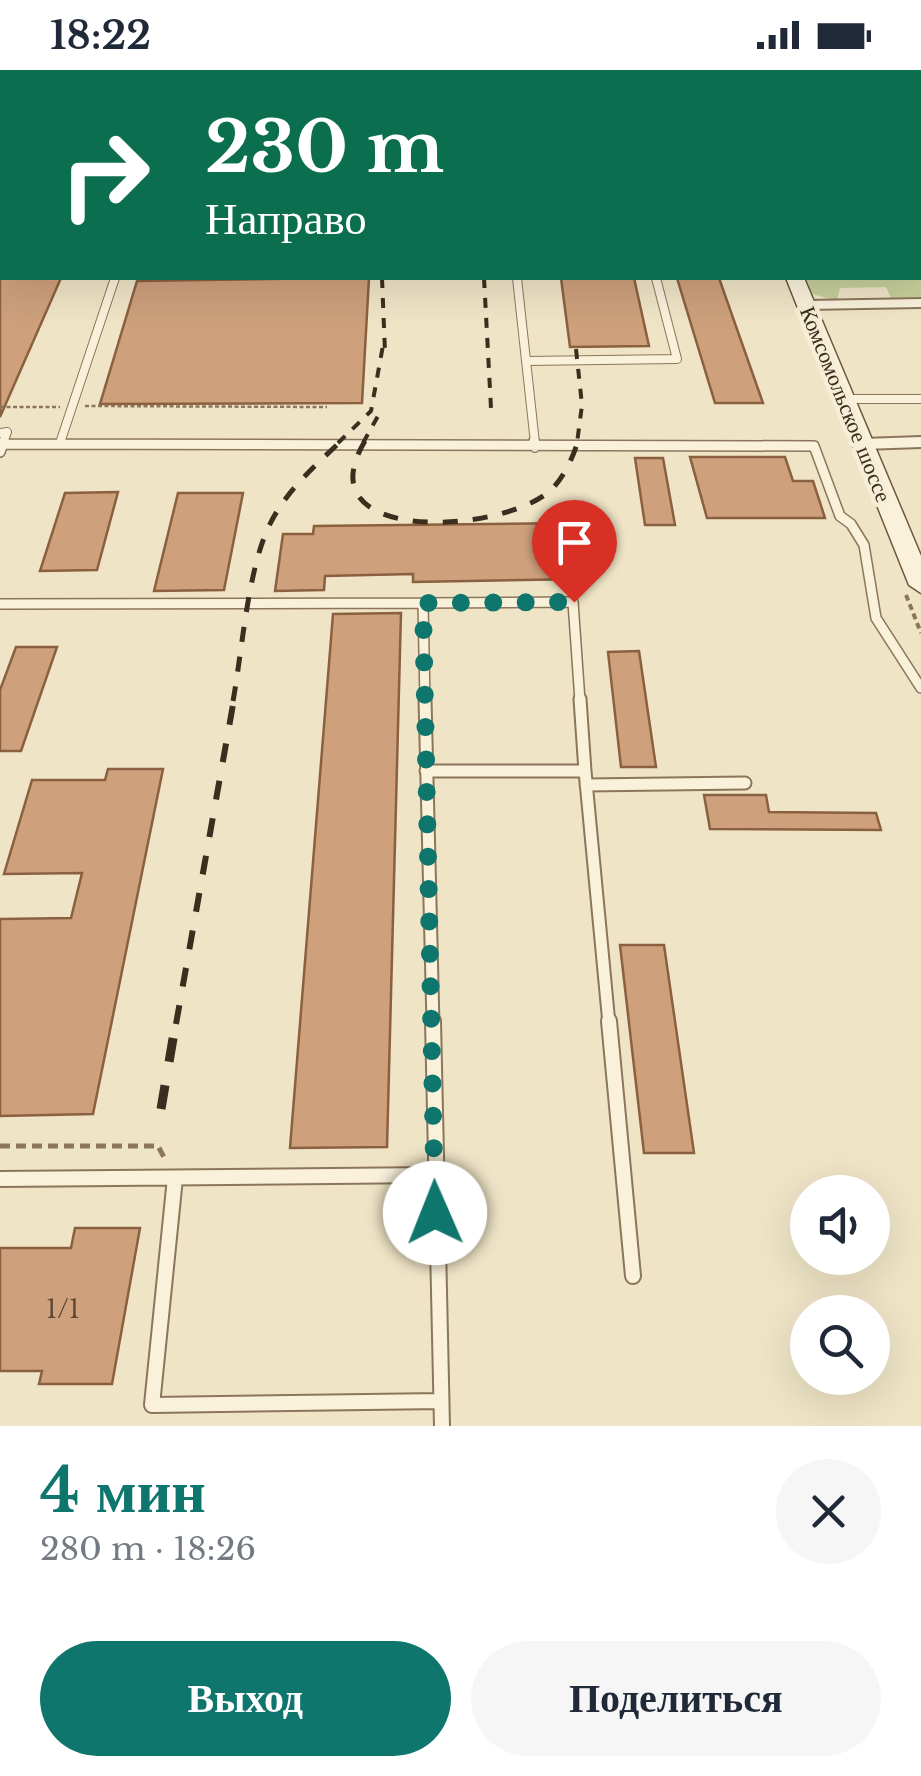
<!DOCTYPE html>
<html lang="ru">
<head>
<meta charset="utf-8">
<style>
  body { margin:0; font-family:"Libre Baskerville",serif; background:#f6f6f7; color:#1f2937; height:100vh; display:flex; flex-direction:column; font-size:38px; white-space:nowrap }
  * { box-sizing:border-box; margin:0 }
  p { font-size:32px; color:#747a83 }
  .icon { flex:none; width:55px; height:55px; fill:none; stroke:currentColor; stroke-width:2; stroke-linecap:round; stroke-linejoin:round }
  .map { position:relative; height:1356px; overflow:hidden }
  .panel { display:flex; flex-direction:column; background:#fff; flex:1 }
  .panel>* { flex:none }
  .hud { position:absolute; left:0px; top:0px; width:922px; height:210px; box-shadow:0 10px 40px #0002; background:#0b6e4f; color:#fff; overflow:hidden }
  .fabs { position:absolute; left:790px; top:1105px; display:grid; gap:20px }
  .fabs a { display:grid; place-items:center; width:100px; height:100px; border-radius:50%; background:#fff; box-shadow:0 10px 40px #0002; font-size:50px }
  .pin { position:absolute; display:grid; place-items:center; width:85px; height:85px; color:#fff; margin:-102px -42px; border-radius:50% 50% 50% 0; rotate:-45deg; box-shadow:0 0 10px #0007 }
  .pin .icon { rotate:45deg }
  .me { position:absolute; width:110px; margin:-55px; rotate:359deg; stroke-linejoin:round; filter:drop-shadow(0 0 8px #0008) }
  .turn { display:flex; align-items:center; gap:35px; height:210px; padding:0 40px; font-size:45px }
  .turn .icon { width:130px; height:130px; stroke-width:2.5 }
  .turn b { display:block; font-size:70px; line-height:85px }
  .round { display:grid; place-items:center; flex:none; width:105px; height:105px; border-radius:52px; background:#f6f6f7 }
  .overview { display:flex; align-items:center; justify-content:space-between; height:170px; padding:0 40px }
  h1 { font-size:60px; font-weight:700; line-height:75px; color:#0f766e }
  .button { display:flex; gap:20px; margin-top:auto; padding:20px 40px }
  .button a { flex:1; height:115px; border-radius:60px; background:#0f766e; color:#fff; font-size:40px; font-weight:700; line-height:115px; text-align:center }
  .button a+a { background:#f6f6f7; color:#1f2937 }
  .status { display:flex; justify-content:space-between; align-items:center; height:70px; padding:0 50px; background:#fff; direction:ltr }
  .status svg { height:28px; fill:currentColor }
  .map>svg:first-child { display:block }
</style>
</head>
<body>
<div class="status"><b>18:22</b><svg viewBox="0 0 49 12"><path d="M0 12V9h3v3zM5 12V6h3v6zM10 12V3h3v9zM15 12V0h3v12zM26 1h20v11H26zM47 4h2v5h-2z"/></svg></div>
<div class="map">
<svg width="921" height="1356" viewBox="0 0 921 1356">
  <rect width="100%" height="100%" fill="#efe4c6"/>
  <!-- green -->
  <path fill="#c6ce9a" d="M717,0H921V227L891,228L886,217L840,218L837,231L809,223L803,208H920V2Z"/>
  <!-- building -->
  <path fill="#cea07c" stroke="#8b6041" stroke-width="2.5" d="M0,208H61L0,347Z
    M330,208H369L362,333L100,334L137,211Z
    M561,208H634L649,276L570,277Z
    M677,208H719L763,333H715Z
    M690,387H785L793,411H813L825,448H707Z
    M635,388H663L675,455H645Z
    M118,422L97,500L40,501L65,423Z
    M178,423H243L224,520L154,521Z
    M574,453L582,509L413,512V504L325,506L324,520L275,521L283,464H313L314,456Z
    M401,543L387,1077L290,1078L333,544Z
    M16,577H57L21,681H0V620Z
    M639,581L656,697H621L608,582Z
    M108,699H163L93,1044L0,1046V849L71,848L82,803L4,804L32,710H105Z
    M704,725H766L769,742L876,743L881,760L710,759Z
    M620,875H664L694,1083H644Z
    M75,1158H140L112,1314H39L42,1301H0V1178H71Z"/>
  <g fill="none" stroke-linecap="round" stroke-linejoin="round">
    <!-- lane-far3 casing -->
    <g stroke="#8b765b" stroke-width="10">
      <path id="lane-far3" d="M517,208L535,373
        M526,291L677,289L656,208
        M845,329H921
        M0,363L7,362L3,373
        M60,373L115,208"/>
    </g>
    <!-- lane-far2 casing -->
    <g stroke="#8b765b" stroke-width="12">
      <path id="lane-far2" d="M534,371L535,377
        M4,374L814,376L840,446L851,454L864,475L876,548L921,618
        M0,382L4,371
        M423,533L573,532L580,631
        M0,534L423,533L425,631"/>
    </g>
    <!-- lane-far1 casing -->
    <g stroke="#8b765b" stroke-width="15">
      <path id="lane-far1" d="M425,629L433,954
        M580,629L585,701
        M426,701H585L609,954
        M586,715L745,713"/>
    </g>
    <!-- lane casing -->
    <g stroke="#8b765b" stroke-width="18">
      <path id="lane" d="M433,951L442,1356
        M609,951L633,1206
        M175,1108L152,1335L441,1331
        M0,1109L434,1105"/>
    </g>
    <!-- street casing -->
    <g stroke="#8b765b" stroke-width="4">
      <path id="street" d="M921,229V237L806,239L799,235L806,231Z
        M921,367V377L863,379L855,374L863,369Z"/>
    </g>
    <!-- secondary casing -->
    <g stroke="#6d573f" stroke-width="3">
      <path id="secondary" d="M705,0H719L720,2H707Z
        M786,208H804L921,486V523L909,515Z"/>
    </g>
    <!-- path-far2 -->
    <path stroke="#8b765b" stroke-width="2.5" stroke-dasharray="4 2.5" stroke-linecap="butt" d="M85,336L327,337
      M0,337H60"/>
    <!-- path-far1 -->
    <path stroke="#8b765b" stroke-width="4" stroke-dasharray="6 4" stroke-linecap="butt" d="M906,525L921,563"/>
    <!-- path -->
    <path stroke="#8b765b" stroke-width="5" stroke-dasharray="10 6" stroke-linecap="butt" d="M0,1076H158L166,1091"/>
    <!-- lane-far3 -->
    <use href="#lane-far3" stroke="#f9f1da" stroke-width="8"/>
    <!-- lane-far2 -->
    <use href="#lane-far2" stroke="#f9f1da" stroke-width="9"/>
    <!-- lane-far1 -->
    <use href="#lane-far1" stroke="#f9f1da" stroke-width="11"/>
    <!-- lane -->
    <use href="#lane" stroke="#f9f1da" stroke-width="14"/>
    <!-- street -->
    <use href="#street" fill="#f9f1da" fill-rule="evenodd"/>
    <!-- secondary -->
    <use href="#secondary" fill="#f9f1da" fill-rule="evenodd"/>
    <!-- rail-far3 -->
    <path stroke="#3b2e1f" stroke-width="4" stroke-dasharray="10 10" stroke-linecap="butt" d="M382,208L385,282
      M484,208L491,338
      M576,279L582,335L577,373
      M338,373L371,341L384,270
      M363,373L378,346"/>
    <!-- rail-far2 -->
    <path stroke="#3b2e1f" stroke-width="5" stroke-dasharray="15 15" stroke-linecap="butt" d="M365,371C301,477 509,464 553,418C565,405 573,387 578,371
      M233,631C242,582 248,497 270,454C286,421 315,396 341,371"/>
    <!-- rail-far1 -->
    <path stroke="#3b2e1f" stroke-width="6" stroke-dasharray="19 19" stroke-linecap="butt" d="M176,954L234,629"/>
    <!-- rail -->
    <path stroke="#3b2e1f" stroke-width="9" stroke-dasharray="24 24" stroke-linecap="butt" d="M161,1039L176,951"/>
  </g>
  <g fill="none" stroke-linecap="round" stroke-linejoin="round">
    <!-- route -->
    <path stroke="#0f766e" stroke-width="18" stroke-dasharray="0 32.4" d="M435,1143L423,533L574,532"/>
  </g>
  <g text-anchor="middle" stroke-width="9" stroke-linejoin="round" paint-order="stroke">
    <!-- far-street labels -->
    <g font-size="22" fill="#3b2e1f" stroke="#f6eed6">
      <text transform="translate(846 334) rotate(68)" y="8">Комсомольское шоссе</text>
    </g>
    <!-- near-number labels -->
    <g font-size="25" fill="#604a36">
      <text x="63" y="1248">1/1</text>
    </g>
  </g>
</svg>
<div class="fabs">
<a><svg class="icon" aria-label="sound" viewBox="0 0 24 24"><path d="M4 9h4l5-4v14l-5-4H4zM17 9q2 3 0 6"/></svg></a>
<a><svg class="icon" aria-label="search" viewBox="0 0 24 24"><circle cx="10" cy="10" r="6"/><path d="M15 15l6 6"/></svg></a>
</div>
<div class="pin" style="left:574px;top:532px;background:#d93025"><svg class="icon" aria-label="arrive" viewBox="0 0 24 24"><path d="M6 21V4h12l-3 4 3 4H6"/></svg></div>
<svg class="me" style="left:435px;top:1143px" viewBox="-20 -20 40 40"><circle r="19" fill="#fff"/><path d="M0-13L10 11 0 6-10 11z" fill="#0f766e"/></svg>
<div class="hud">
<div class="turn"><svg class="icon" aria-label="right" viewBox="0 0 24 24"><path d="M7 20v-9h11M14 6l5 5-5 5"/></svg><div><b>230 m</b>Направо</div></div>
</div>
</div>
<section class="panel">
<div class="overview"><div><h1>4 мин</h1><p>280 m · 18:26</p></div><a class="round"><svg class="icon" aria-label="close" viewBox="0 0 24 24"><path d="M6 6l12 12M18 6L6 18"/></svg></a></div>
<div class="button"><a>Выход</a><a>Поделиться</a></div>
</section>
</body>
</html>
